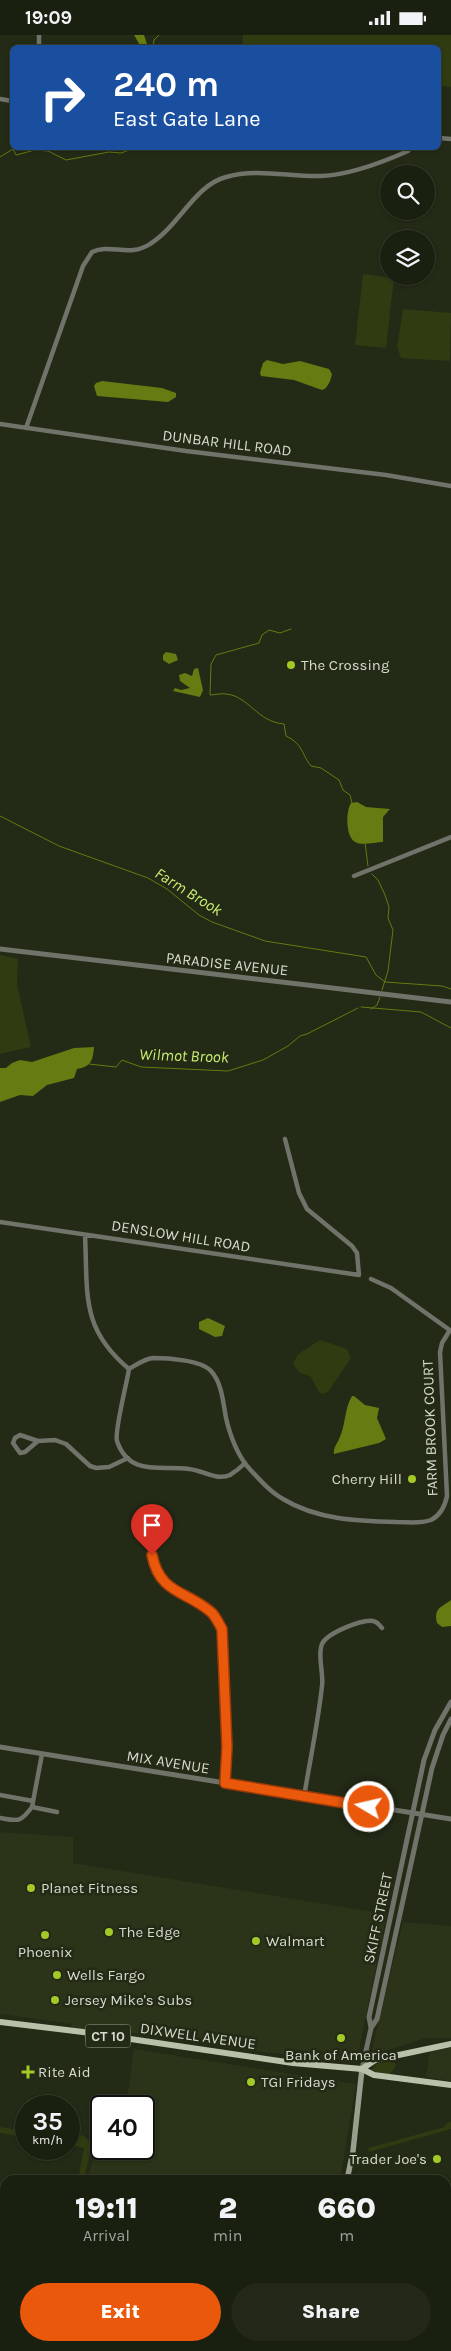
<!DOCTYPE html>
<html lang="en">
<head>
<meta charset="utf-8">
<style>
  body { margin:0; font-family:Karla,sans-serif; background:#232819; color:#f1f3f6; height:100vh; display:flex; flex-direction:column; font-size:19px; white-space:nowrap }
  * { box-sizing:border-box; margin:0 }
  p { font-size:16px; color:#9fa39f }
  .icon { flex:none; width:28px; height:28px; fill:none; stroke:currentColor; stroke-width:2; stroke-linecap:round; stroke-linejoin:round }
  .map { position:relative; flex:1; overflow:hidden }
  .drawer { position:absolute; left:0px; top:2140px; width:451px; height:176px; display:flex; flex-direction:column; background:#1a2010; border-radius:15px 15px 0 0; box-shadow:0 1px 4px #0004,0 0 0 1px #383e30 }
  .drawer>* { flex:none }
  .hud { position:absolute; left:10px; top:10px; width:431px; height:105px; border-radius:8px; box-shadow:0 1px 4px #0004,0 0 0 1px #383e30; background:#1a4fa0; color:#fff; overflow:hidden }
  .buttons { position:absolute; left:380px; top:130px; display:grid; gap:10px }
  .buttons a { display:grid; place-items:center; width:55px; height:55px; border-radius:50%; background:#1a2010; box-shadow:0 1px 4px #0004,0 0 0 1px #383e30; font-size:25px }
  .speed { position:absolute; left:15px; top:2060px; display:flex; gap:10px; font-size:25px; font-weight:700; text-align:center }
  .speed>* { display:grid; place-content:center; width:65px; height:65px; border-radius:50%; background:#1a2010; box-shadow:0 1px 4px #0004,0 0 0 1px #383e30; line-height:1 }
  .speed small { font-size:12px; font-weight:400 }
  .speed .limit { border:2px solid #111; border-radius:8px; background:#fff; color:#111 }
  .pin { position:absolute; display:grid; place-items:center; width:42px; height:42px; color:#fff; margin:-51px -21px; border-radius:50% 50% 50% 0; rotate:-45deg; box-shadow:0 0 5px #0007 }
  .pin .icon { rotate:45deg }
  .me { position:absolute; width:55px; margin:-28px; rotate:279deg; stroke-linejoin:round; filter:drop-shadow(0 0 4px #0008) }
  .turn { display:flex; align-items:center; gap:18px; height:105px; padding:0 20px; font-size:22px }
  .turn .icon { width:65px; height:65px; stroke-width:2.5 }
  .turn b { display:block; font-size:35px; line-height:42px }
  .eta { display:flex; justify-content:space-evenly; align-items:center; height:85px; text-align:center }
  .eta b { font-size:30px; font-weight:800; line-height:35px }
  .action { display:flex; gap:10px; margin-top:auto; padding:10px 20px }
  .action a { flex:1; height:58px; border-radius:30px; background:#ea580c; color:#fff; font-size:20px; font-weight:800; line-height:58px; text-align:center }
  .action a+a { background:#232819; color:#f1f3f6 }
  .status { display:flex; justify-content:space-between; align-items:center; height:35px; padding:0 25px; background:#1a2010; direction:ltr }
  .status svg { height:14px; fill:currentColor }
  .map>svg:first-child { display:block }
</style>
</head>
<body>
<div class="status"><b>19:09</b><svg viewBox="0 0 49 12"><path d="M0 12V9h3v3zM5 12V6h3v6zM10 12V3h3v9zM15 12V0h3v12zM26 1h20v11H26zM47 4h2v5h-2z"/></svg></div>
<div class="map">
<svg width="451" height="2316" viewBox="0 0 451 2316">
  <rect width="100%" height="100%" fill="#232a16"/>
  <!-- built -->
  <path fill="#2b3319" d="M0,1797L73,1802V1828L387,1879L357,2024L339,2025L234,2014L125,1997L72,1996V1989L0,1979Z
    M403,1887L451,1891V2003H426L376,2019L372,2014Z
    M451,2013V2046L426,2042L430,2016Z
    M134,2014L356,2049L340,2145H89L88,2142L101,2094V2114H144V2071H126Z"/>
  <!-- green -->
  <path fill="#303b11" d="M243,0H451V52L439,51V12H242Z
    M363,239L394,243L386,313L355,310Z
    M403,274L451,278L450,326L401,323L397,312Z
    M0,920L18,924L17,949L31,1012L0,1019Z
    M320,1305L347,1314L351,1323L328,1357L322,1359L319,1357L310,1341L300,1338L293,1329L298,1319Z
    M392,2025L394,2026L396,2031L389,2040L371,2035L376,2029Z
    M451,2087V2094L369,2117L368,2113L445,2092V2089Z
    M0,2092L26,2096V2102L0,2098Z
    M82,2100C99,2110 84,2131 85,2145H78L84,2113L69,2110V2101Z
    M451,2168V2194L446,2192V2169Z
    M0,2196L5,2198V2311H313V2316H0Z
    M446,2263L451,2265V2316H435L423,2311H446Z"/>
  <!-- water -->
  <path fill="#647c11" d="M134,0H144L148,12H141Z
    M267,325L283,329L300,326L329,334L332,339C331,344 328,354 322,355L294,345L261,341L260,338L263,328Z
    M102,346L162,353L176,358V362L168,367L97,361L94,351L96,348Z
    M166,617L176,619L178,625L169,629L163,625V620Z
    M198,633L203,655L200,662L173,656L175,653L181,655L190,653L180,646L179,640L185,638L192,641L194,634Z
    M357,767L366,772L390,774L383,782V807C375,807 362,811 355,807C345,801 346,776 351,768Z
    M94,1012C93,1025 91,1032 77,1034L74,1043L47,1050L33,1061L20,1060L0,1067V1033H6L12,1028L20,1025L32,1027L74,1013Z
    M208,1283L225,1291L222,1301L215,1302L199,1294V1287Z
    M352,1361H354L365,1370L379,1373L377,1383L386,1404L379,1408L334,1419C333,1413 337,1409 339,1404C346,1390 344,1374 352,1361Z
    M451,1565V1591L442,1592L437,1588C433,1573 442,1572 451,1565Z"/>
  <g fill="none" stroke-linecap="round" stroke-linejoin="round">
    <!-- stream -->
    <path stroke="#647c11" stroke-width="1" d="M153,12L154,5L159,0
      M157,112H160
      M0,122L13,114L16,120L35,115L48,116L66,125L109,117L121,118L138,112
      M291,594L280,598L269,595L262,600L259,608L216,620L211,629L210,660C215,660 221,658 226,659C249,661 257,687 284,689L286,701C304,710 300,717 311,731L321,733L339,745L343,755L350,760L352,768
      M0,781L59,811L148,843L167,854L199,880L212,887L265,906L366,922L376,940L385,947L442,951L451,954
      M365,807L368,831
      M372,839L378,845L385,860L389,872L388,883L393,895L388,936L382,955
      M361,972L421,977L451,993
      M371,974L377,970L380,962
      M89,1029L116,1032L122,1025L141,1032L228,1036L263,1025L288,1011L300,1001L307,999L358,973"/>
    <!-- minor -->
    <path stroke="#707369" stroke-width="4.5" d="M39,0V12
      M0,64L12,66
      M439,103L451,104
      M0,389L186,416L386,440L451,451
      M26,393L83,231L92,217C111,208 129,223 150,209C178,192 195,150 226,142C256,133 290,142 321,141C350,140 381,128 408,116L411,112
      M354,841L451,802
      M0,1187L359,1240L357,1218L352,1211L307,1174L299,1158L285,1104
      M85,1200C88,1259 80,1293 129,1334C136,1330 144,1324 153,1323C167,1323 201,1325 211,1336C222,1348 223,1367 226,1383C230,1400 236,1417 247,1431C258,1443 269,1456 283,1464C317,1485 359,1486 397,1487C408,1487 420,1489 431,1485C441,1480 445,1471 447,1461L440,1317L442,1308L450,1295
      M371,1244L391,1253L451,1296
      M129,1334C127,1348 114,1397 117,1406C129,1442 161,1430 189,1434C202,1435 216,1446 230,1440C235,1437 241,1432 245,1428
      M38,1406L25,1417L20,1418L13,1408L15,1403L20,1400L38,1406L55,1405L66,1409L90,1431L96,1433L109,1432L128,1423
      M152,1511C150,1559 187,1554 212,1578C216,1582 219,1589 222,1594L227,1712L225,1748
      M42,1719L32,1772L57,1777
      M0,1760L33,1766
      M304,1762C310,1725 318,1688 322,1651C324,1638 317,1621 322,1609C327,1598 362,1584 373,1586C378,1587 379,1590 382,1593
      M0,1783C18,1786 20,1788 32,1772"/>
    <!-- tertiary -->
    <path stroke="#707369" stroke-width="5" d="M0,914L451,967
      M0,1712L451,1784
      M371,1993L369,1982L424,1725L435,1695L451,1667
      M362,2034L371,1993L377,1984L432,1733L443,1700L451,1684"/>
    <!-- secondary -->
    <path stroke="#999f8e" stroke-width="5.5" d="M347,2145L353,2116L362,2034
      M319,2316L320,2311"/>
    <!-- primary -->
    <path stroke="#b9c1ab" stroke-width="6" d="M0,1987L83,1997L293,2028L362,2034L374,2040L451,2050
      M362,2034L375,2025L451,2009"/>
    <!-- motorway -->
    <path stroke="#d6dfc6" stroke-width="8" d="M0,2172L5,2173
      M0,2179L5,2181
      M353,2311L365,2316
      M377,2311L390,2316"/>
  </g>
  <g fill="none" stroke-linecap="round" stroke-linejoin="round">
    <!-- route casing -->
    <g stroke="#983908" stroke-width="12">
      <path id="route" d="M152,1520C160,1560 187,1555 212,1578C216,1582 219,1589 222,1594L227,1712L225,1748L369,1772"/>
    </g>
    <!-- route -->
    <use href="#route" stroke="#ea580c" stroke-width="9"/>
  </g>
  <!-- markers -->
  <g fill="#a3c927" stroke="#232a16" stroke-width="2">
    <circle cx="291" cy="630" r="5"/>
    <circle cx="412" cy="1444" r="5"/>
    <circle cx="31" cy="1853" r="5"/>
    <circle cx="109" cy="1897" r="5"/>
    <circle cx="45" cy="1900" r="5"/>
    <circle cx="256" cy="1906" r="5"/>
    <circle cx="57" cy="1940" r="5"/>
    <circle cx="55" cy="1965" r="5"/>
    <circle cx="341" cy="2003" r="5"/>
    <path d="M25.5 2029.5h5v5h5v5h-5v5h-5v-5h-5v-5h5z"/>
    <circle cx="251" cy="2047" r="5"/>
    <circle cx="437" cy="2124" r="5"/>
  </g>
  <g text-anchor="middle" stroke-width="5" stroke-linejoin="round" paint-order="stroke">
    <!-- shield labels -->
    <rect fill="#232a16" stroke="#a0a697" stroke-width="1" x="85.5" y="1989.5" width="45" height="23" rx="4"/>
    <g font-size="14" font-weight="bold" fill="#d6dbce">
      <text x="108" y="2006">CT 10</text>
    </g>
    <!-- street labels -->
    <g font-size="15" fill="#d6dbce" stroke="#232a16">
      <text transform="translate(227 408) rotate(7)" y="5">DUNBAR HILL ROAD</text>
      <text transform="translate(227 929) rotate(6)" y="5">PARADISE AVENUE</text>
      <text transform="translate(181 1201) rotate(9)" y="5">DENSLOW HILL ROAD</text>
      <text transform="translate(430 1393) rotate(-92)" y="5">FARM BROOK COURT</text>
      <text transform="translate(168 1727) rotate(9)" y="5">MIX AVENUE</text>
      <text transform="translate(378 1883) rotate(-78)" y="5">SKIFF STREET</text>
      <text transform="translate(198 2001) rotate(8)" y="5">DIXWELL AVENUE</text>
    </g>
    <!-- poi labels -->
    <g font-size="15" fill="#d6dbce" stroke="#232a16" text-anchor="start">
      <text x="301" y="635">The Crossing</text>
      <text x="402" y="1449" text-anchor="end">Cherry Hill</text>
      <text x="41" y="1858">Planet Fitness</text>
      <text x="119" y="1902">The Edge</text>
      <text x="266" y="1911">Walmart</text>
      <text x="45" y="1922" text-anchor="middle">Phoenix</text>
      <text x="67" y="1945">Wells Fargo</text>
      <text x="65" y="1970">Jersey Mike's Subs</text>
      <text x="341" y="2025" text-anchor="middle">Bank of America</text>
      <text x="38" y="2042">Rite Aid</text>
      <text x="261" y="2052">TGI Fridays</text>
      <text x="427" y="2129" text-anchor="end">Trader Joe's</text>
    </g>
    <!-- water labels -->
    <g font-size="16" font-style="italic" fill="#c9ed6f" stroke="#232a16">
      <text transform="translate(189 856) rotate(32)" y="6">Farm Brook</text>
      <text transform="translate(184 1020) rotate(2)" y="6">Wilmot Brook</text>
    </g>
  </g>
</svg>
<div class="buttons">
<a><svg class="icon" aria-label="search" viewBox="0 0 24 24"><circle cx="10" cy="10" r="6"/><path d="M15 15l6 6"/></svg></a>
<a><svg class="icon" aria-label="layers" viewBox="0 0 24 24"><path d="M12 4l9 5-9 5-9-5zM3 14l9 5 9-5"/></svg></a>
</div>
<div class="speed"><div>35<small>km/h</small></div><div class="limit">40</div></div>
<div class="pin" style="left:152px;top:1520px;background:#d93025"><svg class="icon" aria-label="arrive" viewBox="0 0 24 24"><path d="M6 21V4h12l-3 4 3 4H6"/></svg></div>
<svg class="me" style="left:369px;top:1772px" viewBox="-20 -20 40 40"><circle r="17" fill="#ea580c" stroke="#fff" stroke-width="3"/><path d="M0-11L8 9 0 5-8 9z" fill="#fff"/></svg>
<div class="hud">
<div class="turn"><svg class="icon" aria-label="right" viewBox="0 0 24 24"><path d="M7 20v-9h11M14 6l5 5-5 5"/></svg><div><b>240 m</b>East Gate Lane</div></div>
</div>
<section class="drawer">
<div class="eta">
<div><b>19:11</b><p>Arrival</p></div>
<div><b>2</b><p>min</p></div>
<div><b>660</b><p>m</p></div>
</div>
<div class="action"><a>Exit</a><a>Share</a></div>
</section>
</div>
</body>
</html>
